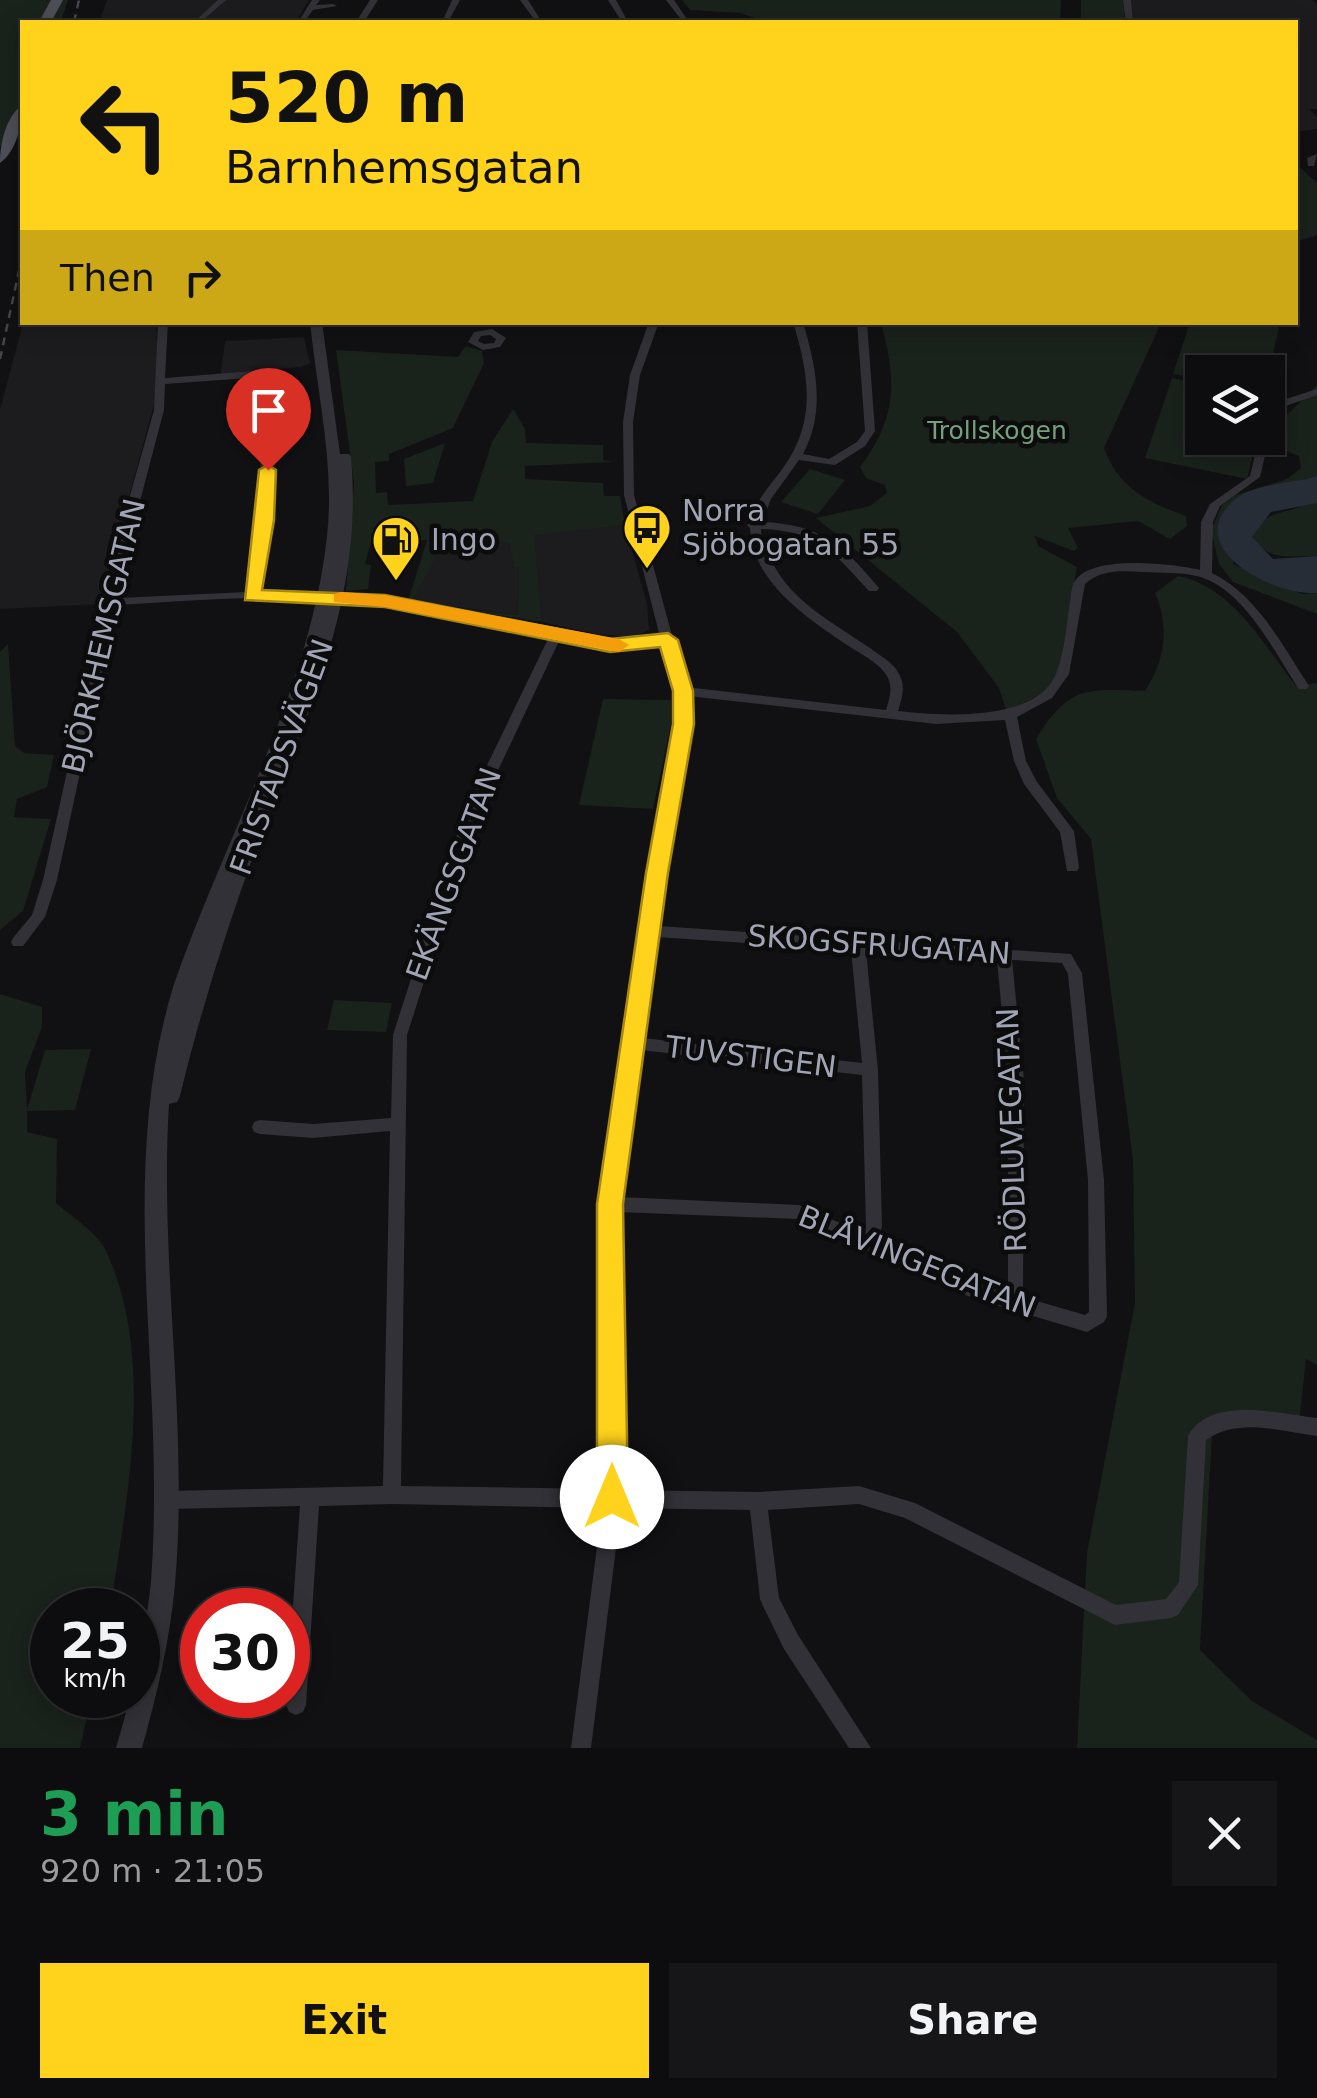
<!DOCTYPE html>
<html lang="en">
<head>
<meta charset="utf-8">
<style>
  body { margin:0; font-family:"DejaVu Sans",sans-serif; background:#161517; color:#f1f3f6; height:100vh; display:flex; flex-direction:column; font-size:38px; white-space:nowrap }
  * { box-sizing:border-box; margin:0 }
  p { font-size:32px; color:#9a9b9e }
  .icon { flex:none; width:55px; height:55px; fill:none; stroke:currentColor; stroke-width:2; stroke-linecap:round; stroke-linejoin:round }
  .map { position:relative; height:1748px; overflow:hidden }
  .drawer { display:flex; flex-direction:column; background:#0d0c0e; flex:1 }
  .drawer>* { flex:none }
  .top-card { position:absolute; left:20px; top:20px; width:1278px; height:305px; border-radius:0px; box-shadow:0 5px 25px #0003,0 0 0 2px #2d2c2e; background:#ffd21c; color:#111; overflow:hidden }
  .controls { position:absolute; left:1185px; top:355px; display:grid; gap:20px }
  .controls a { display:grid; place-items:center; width:100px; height:100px; border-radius:0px; background:#0d0c0e; box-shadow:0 5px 25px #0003,0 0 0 2px #2d2c2e; font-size:50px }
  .speed { position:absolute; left:30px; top:1588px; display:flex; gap:20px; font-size:50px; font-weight:700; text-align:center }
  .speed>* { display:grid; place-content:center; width:130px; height:130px; border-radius:50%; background:#0d0c0e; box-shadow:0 5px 25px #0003,0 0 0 2px #2d2c2e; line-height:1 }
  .speed small { font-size:25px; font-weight:400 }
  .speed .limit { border:15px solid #d22; background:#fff; color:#111 }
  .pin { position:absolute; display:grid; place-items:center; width:85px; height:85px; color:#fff; margin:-102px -42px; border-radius:50% 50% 50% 0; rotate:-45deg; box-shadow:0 0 10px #0007 }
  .pin .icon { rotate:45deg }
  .me { position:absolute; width:110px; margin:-55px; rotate:0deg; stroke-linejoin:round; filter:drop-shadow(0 0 8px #0008) }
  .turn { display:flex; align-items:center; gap:35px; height:210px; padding:0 40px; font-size:45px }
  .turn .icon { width:130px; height:130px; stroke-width:2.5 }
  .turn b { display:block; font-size:70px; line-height:85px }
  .then { display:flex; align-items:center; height:95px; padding:0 40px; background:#0003; gap:20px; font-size:38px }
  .round { display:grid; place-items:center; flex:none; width:105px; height:105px; border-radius:0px; background:#161517 }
  .headline { display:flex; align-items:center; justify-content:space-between; height:170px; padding:0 40px }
  h1 { font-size:60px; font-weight:700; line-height:75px; color:#1e9e55 }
  .button { display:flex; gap:20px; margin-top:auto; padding:20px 40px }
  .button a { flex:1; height:115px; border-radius:0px; background:#ffd21c; color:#111; font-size:40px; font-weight:700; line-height:115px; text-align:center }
  .button a+a { background:#161517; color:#f1f3f6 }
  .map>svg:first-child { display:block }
</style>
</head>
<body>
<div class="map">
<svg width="1317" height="1748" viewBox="0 0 1317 1748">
  <rect width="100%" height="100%" fill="#111012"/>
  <!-- built -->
  <path fill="#1c1c1f" d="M107,0H309L296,22H99Z
    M1123,0H1312L1317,4V109H1309L1317,117V129L1295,132V22H1125Z
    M23,323H156L159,386L100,604L0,609V410Z
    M304,337L310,363L300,367L221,374L225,341Z
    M625,525L647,604L649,630L633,637L596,634L542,622L533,534Z
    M446,541L511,543L514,566H519L518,615L413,601L421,575Z"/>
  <!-- green -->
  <path fill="#1a221c" d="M0,0H68L61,22H22V118L0,147Z
    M682,0H1061L1060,22H767L740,13L690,10Z
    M1081,0H1123L1125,22H1081Z
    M1295,163L1317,183V235L1295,242Z
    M1190,322L1280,323L1268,376V372H1202V379L1173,374Z
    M881,323H1161L1104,448C1119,488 1147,502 1186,516L1187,526L1170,539L1138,521L1068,528L1078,548L1074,551L1035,536L1038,546L1077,567L1058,679L1045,692L1007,712L999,688L957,632L816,518L870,506L887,493L885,485L866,478L860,467C897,418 897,381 881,323Z
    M466,346L482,351L484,363L453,428L389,454V461L375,462L376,493L387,492L388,505L473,501L492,442L513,409L525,429L526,443L603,445V460L614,462L525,466V479L603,483L604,496H620L625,525L534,535L542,622L431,605L518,615L519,567H514L510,543L446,541L442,556H435C431,572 419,583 413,601H408L427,540L371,542L365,564L371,565L368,589L346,591L354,483L336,350L458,357Z
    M1172,378L1202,384V438H1257L1247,479L1145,458Z
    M1317,385V476L1242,495L1233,564L1302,594L1317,593V614L1233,582L1219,564L1211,531L1222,505L1233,496L1287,479L1301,468L1299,456L1286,451L1287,415Z
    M445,443L433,483L406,486L404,459Z
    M810,469L845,480L818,514L781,502Z
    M1308,502L1317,503V556C1287,555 1271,563 1252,537C1264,507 1286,517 1308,502Z
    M1178,576C1233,587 1263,644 1296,686L1317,683V1365L1306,1359L1298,1433L1236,1423L1212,1435L1200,1650L1252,1701L1317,1740V1748H1077L1087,1553L1135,1303L1133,1160L1091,839L1057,798L1036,739C1069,685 1087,689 1145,691C1165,659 1170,629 1155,593Z
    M8,644L15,746L24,753L54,755L47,787L17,799L14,817L51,819L23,911L0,930V652Z
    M603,699L671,700V725L653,809L579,805Z
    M0,994L42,1007V1027L25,1072L27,1110L45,1050L91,1049L75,1110L27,1111V1132L57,1139L56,1203C71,1216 98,1233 106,1251C156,1357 127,1499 110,1610H52V1695H92L80,1748H0Z
    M334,1000L392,1003L386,1032L327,1030Z"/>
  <!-- water -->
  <path fill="#262d37" d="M1317,476V503L1271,512L1252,537L1273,559L1317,556V593C1280,597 1185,553 1229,505C1249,482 1290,485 1317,476Z"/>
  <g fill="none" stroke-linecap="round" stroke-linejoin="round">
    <!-- minor -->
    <path fill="#313137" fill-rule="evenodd" d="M218,0H226L201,22H194Z
      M312,0H320L316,5L333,4L337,6L313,10L304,22H298Z
      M452,0H460L448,22H442Z
      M520,0H528L542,22H536Z
      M608,0H616L628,22H622Z
      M666,0H674L689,22H683Z
      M1123,0H1131L1133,22H1126Z
      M320,20H324L328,22H320Z
      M1317,154L1314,166H1308L1307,158Z
      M158,322H168L165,378L265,370L273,376L271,520L259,591C312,590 366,593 419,603C500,619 576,644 660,637L624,495L623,422L630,375L649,322H659L640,375L633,422L634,495L686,687L886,710C890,697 894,685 885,673C876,661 859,653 847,645C806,617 753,583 750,528L747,525L751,522C754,501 771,485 783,468C817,421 809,375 793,322H803C816,367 826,411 803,454L829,459L857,442L865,431L857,322H867L875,431L865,446L835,465L799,460L771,499L762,522C820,524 843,545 879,588L877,591H869C832,551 819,531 761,529V532C776,594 822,615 870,648C879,655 894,663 899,674C906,687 902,698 898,711C941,716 1040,723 1057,671C1065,650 1066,625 1070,603C1071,596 1071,586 1075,581C1092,554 1174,564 1200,570L1201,522L1210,504L1250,476L1259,438L1268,436L1269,438L1260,477L1220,506L1213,522L1212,573C1258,596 1282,645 1309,686L1307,689H1299C1274,652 1244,588 1197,576C1180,572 1161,573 1143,572C1121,571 1102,569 1085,584L1069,674L1052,698L1017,717L1026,761L1037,782L1074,831L1079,867L1077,871H1067L1060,832L1024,784L1014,761L1005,720L936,724L688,696L691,708L659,926L1071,954L1082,973L1104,1180L1107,1316L1104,1322L1087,1332L1016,1311L1012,1313L1005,1308L968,1296L798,1219L618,1212L622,1490L758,1492L859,1486L915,1503L1116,1605L1166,1599L1179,1582L1188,1436C1210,1395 1281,1414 1317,1418V1436C1280,1431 1238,1417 1206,1440L1198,1585L1178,1615L1171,1618L1115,1625L905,1518L859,1504L768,1510L779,1598L798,1635L871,1748H849L784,1649L763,1606L760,1599L750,1510L621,1508L591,1748H571L602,1508L392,1504L319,1506L306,1705L303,1712L296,1715L289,1712L286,1705L300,1506L169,1509L162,1507L160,1500L162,1493L169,1491L383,1486L390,1131L313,1138L260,1134L254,1132L252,1127L254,1122L260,1120L313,1124L391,1118L393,1035L464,813L548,639C483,627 419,608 353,601C274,593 195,601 116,605L57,880L45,917L23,946H13L11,942L13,938L32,915L43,880L122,524L154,410ZM263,377L259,520L247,592L118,598L134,524L164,410L165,384ZM559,641L632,647L662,644L679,708L645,927L642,931L644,934L628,1038L624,1043L626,1047L602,1204L604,1489L401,1486L407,1035L478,813ZM657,937L851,950L862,1063L643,1038ZM866,951L997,959L1008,1080V1293L977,1284L877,1239L882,1227L878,1070ZM1012,960L1062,963L1068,974L1088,1180L1089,1312L1085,1315L1023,1297L1024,1080ZM641,1050L862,1075L866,1227L863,1233L799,1205L619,1197Z
      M492,329L506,338L500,347L483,350L468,342L474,332ZM490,335L496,339L494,343L484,344L478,341L481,336Z
      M1317,389V395L1274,410L1273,419L1268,422V405Z"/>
    <!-- tertiary -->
    <path fill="#313137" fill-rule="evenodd" d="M370,0H378L364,22H356Z
      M310,322H322L340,454H349L351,457C364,598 308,711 259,840C228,924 201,1009 180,1096L177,1102L169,1104C159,1264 189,1425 175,1584C170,1640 157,1694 142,1748H116L131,1695H138C138,1657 147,1620 151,1582C153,1554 154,1526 154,1498C155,1327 122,1151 174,984C224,840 311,688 327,536C335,465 317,393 310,322Z"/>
    <!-- primary -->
    <path fill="#4d4e57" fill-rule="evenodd" d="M51,0H63L51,22H39Z
      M22,105C23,124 16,152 0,163C0,143 6,117 22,105Z"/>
    <!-- rail -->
    <path stroke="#44454d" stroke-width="2.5" stroke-dasharray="8 6" stroke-linecap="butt" d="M74,22L79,0
      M0,359L22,257"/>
  </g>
  <!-- route -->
  <path fill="#ffd21c" stroke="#a68812" stroke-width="2.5" d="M268,465L276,470L274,520L262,590L385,595L610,639L668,633L678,640L693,691L694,724L668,873L623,1204L628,1497L623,1508L612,1512L602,1508L597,1497V1204L646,873L673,724V691L660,647L610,652L385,607L245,600L259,470Z"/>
  <!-- slow -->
  <path fill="#f59e0b" d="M341,592L385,595L619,639L629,645L619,652L385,607L334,602V594Z"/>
  <!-- icons -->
  <defs>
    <g id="bus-pin" transform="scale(2.5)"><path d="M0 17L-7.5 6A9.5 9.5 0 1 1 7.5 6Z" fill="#ffd21c" stroke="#0c0c0d"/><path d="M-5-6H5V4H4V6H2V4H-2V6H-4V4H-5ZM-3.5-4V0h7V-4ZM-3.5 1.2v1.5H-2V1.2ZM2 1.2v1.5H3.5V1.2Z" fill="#111"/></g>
    <g id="fuel-pin" transform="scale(2.5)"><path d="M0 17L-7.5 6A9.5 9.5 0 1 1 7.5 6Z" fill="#ffd21c" stroke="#0c0c0d"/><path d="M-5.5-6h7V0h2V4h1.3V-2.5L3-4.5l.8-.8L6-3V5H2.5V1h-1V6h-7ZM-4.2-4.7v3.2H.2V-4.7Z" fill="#111"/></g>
  </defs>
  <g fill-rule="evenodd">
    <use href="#bus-pin" x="647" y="528"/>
    <use href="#fuel-pin" x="396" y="540"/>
  </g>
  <g text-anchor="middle" stroke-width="9" stroke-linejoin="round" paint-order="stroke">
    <!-- far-park labels -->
    <g font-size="25" fill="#75a17e" stroke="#0c0c0d">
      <text x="997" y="439">Trollskogen</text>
    </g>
    <!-- poi labels -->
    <g font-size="30" fill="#a0a4b4" stroke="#0c0c0d" text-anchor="start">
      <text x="682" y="521">Norra<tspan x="682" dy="34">Sjöbogatan 55</tspan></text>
      <text x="431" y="550">Ingo</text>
    </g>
    <!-- street labels -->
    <g font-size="30" fill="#a0a4b4" stroke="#0c0c0d">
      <text transform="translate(104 636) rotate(-77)" y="10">BJÖRKHEMSGATAN</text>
      <text transform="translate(282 757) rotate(-70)" y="10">FRISTADSVÄGEN</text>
      <text transform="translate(454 874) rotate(-70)" y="10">EKÄNGSGATAN</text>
      <text transform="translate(879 945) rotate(4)" y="10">SKOGSFRUGATAN</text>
      <text transform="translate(751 1057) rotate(7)" y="10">TUVSTIGEN</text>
      <text transform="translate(1012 1130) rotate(-92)" y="10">RÖDLUVEGATAN</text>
      <text transform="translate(917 1262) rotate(22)" y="10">BLÅVINGEGATAN</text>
    </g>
  </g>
</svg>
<div class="controls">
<a><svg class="icon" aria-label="layers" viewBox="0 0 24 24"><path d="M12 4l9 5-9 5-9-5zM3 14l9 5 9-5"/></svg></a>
</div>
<div class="speed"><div>25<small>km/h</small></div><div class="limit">30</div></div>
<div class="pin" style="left:268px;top:470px;background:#d93025"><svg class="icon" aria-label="arrive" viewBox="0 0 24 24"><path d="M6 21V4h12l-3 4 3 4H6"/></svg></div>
<svg class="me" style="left:612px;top:1497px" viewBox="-20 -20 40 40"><circle r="19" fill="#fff"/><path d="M0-13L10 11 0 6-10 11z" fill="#ffd21c"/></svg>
<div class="top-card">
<div class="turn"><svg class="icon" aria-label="left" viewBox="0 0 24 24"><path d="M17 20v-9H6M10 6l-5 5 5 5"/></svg><div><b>520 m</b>Barnhemsgatan</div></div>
<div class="then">Then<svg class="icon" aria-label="right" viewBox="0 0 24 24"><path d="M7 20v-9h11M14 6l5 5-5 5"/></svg></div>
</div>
</div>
<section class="drawer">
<div class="headline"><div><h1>3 min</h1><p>920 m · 21:05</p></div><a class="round"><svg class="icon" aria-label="close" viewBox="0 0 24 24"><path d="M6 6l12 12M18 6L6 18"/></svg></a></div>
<div class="button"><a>Exit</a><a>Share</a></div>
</section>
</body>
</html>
